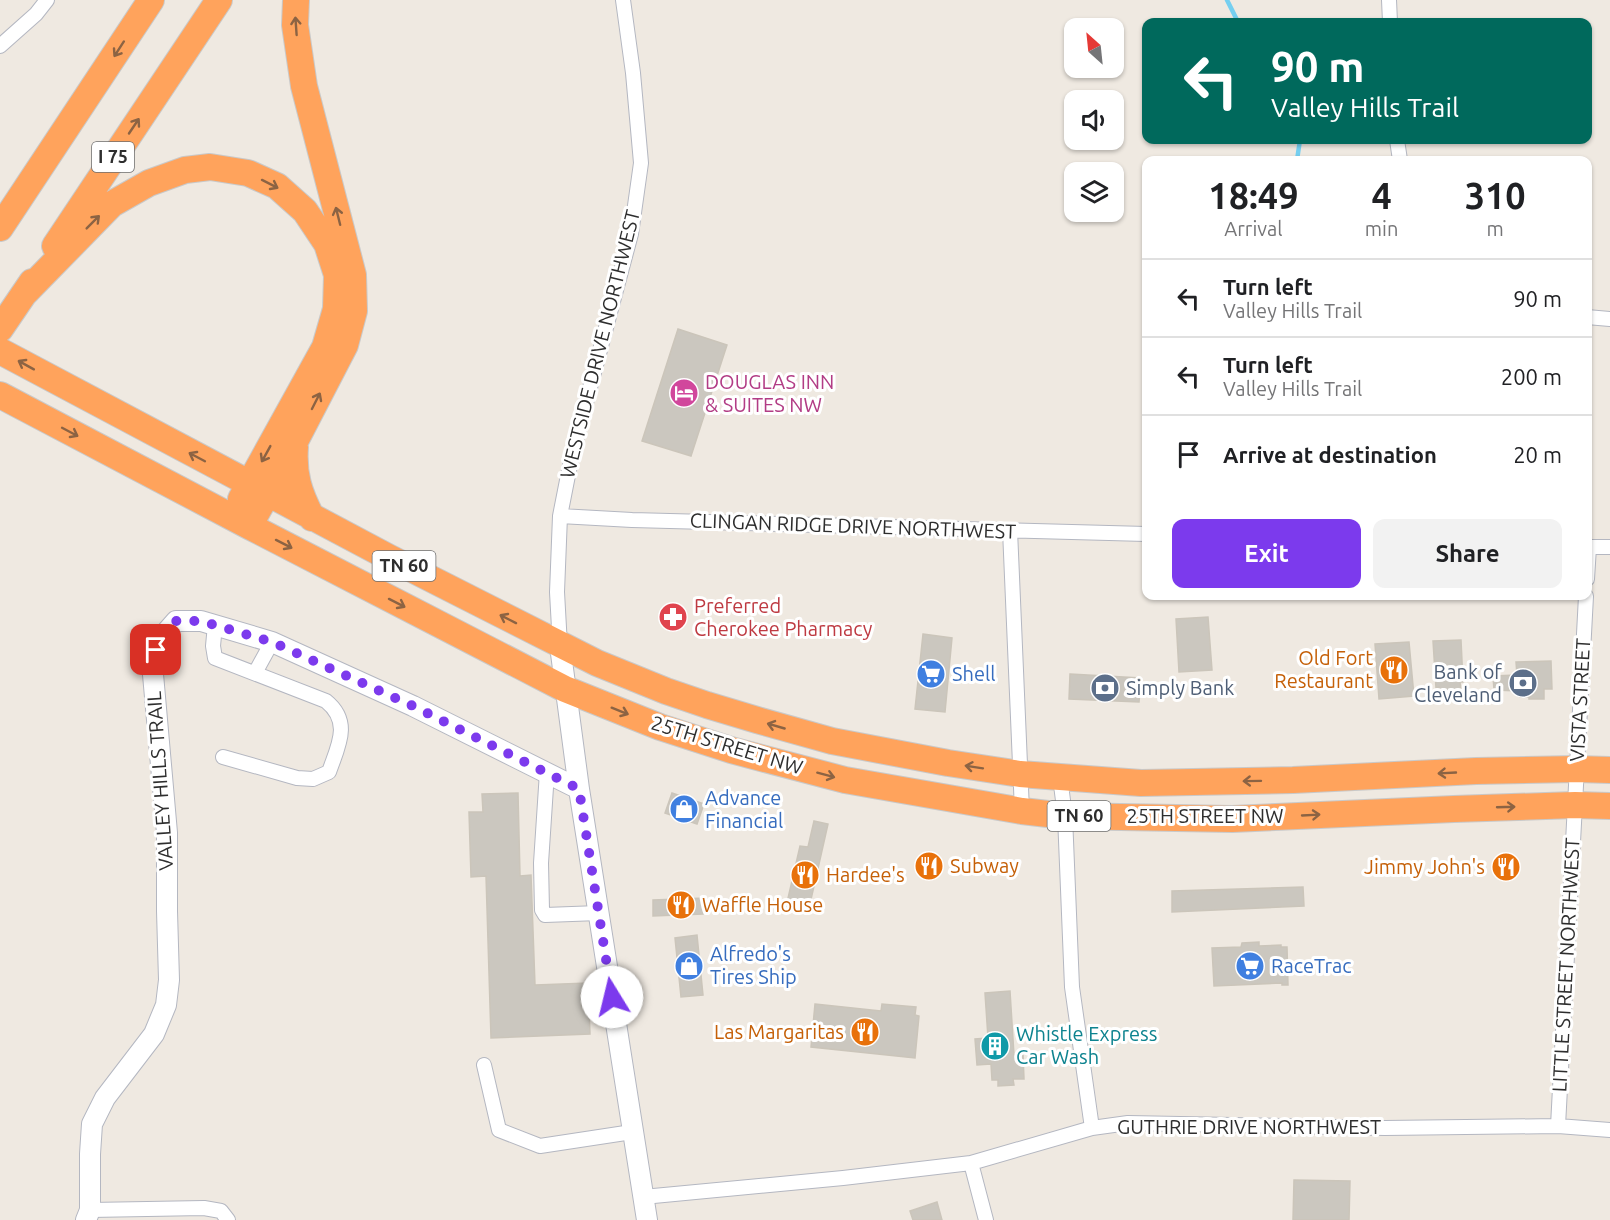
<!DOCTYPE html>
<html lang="en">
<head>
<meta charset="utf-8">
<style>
  body { margin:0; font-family:Ubuntu,sans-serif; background:#f2f2f2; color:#202124; height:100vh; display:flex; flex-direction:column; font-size:22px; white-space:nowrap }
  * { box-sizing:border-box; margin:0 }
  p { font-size:20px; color:#757577 }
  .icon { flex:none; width:33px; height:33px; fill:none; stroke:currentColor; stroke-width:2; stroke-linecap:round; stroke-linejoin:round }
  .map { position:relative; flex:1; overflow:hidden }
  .drawer { position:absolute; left:1142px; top:156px; width:450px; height:444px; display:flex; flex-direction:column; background:#fff; border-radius:12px; box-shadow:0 2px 4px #0004 }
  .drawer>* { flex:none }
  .top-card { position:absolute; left:1142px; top:18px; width:450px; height:126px; border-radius:12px; box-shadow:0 2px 4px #0004; background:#00695c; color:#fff; overflow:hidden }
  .needle { width:39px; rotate:333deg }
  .fabs { position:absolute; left:1064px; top:18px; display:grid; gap:12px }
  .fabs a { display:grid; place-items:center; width:60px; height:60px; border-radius:12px; background:#fff; box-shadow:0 2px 4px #0004; font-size:30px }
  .pin { position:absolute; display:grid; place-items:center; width:51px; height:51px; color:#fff; margin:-26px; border-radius:12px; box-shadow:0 3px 9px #0006 }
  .me { position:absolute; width:66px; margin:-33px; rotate:351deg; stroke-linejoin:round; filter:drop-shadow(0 0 4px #0008) }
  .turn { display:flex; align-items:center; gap:21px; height:126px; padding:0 30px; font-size:27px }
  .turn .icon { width:78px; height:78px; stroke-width:2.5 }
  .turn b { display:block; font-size:42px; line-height:51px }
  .eta { display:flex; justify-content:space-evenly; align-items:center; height:102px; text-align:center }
  .eta b { font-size:36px; font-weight:700; line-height:42px }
  .primary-button { display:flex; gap:12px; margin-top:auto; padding:12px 30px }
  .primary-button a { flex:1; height:69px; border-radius:12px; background:#7c3aed; color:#fff; font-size:24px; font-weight:700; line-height:69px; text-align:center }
  .primary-button a+a { background:#f2f2f2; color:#202124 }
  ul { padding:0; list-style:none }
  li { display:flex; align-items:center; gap:18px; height:78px; padding:0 30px; border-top:2px solid #e0e0e0 }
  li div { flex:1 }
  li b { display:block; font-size:22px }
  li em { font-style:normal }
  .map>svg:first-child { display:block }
</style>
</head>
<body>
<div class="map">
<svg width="1610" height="1220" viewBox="0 0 1610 1220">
  <rect width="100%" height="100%" fill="#efe9e1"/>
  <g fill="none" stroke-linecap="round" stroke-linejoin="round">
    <!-- stream -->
    <path stroke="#75cff0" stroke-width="4.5" d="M1227,0L1238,22
      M1297,160L1300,140"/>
  </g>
  <!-- building -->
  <path fill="#cbc7bf" stroke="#cbc5ba" stroke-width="1.5" d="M678,329L727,345L691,456L642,441Z
    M1208,617L1212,670L1179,672L1176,619Z
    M923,634L952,638L945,712L915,709Z
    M1461,640L1463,682H1460L1462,699L1439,701V687L1436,688L1433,641Z
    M1409,642L1414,696L1379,699L1375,644Z
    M1551,661L1552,689H1544V699H1529V697H1520V691L1494,690L1493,676L1517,675L1516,662Z
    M1070,674L1141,678L1139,702L1069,699Z
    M518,793L520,876L531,875L535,985L588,983L590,1034L491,1038L486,876L471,877L469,812H483L482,794Z
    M672,793L704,804L697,824L665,813Z
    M814,821L828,824L810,904L803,903L801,910L786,907L800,846L808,847Z
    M1303,887L1304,906L1172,912V891Z
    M705,898V903L710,902V908L703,909V914L653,916V900Z
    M697,935L703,995L681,997L675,938Z
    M1259,942V946L1281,945V947H1287L1288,985H1282V983L1214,986L1212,948L1241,947L1242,943Z
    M1010,991L1014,1055L1023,1054L1024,1079H1013L1014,1085L998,1086V1080H992L991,1064L977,1065L975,1039L988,1038L985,993Z
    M815,1004L881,1011L882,1004L916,1007L915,1015L919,1016L915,1058L811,1047Z
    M1294,1180L1350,1181L1349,1220H1293Z
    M937,1202L942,1220H913L910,1211Z"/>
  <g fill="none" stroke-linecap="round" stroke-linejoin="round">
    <!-- street casing -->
    <g stroke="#b4b7c1" stroke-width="16">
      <path id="street" d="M1389,0L1390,22
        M0,46L36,14L47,0
        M1397,140L1400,160
        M1587,317L1610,319
        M560,516L632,520L1146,534
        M1010,530L1022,811
        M1587,547H1610
        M1587,579L1589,547
        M215,625L213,646L215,658L326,701C352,722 338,746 329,772L313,779L297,778L223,757
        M560,646L557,592L560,516L572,455L631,234L641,163L633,73L623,0
        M255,673L272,642
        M547,772L541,863L542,910L545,915L599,913
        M1060,777L1065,816L1072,987L1092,1128
        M484,1065L499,1130L540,1146L632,1132
        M1558,1126L1586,596
        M971,1163L986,1220
        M643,1197L843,1178L971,1163L1092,1128L1128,1123L1385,1128L1558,1126L1610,1130
        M90,1210L204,1208L221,1211L228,1220"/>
    </g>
    <!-- secondary casing -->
    <g stroke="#b4b7c1" stroke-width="22">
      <path id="secondary" d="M560,646L579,789L647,1220
        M86,1220L90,1210V1154L92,1124L105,1098L154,1034L166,1005L169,980L167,911V833L152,663L161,638L176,621H201L272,642L413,706L579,789"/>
    </g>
    <!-- highway casing -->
    <g stroke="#c9c9c9" stroke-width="28">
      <path id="highway" d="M0,228L151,0
        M55,246L219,0
        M23,295L112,204L149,183L185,170L210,167L248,173L277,186L305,211L327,244L337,275L336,309L325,347L241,499
        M0,329L32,282
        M0,351L388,557L597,663L666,691L707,705L757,720L832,741L948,763L1020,774L1141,783L1293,780L1476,771L1577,769L1610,770
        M0,395L249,526L565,689L660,727L731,750L845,780L1022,811L1065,816L1232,819L1454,809L1575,805L1610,806
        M295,447C293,475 299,493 312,518
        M249,526L275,480L345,345L354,311L353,275L304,86L295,25L296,0"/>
    </g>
    <!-- street -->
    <use href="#street" stroke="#fff" stroke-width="14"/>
    <!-- secondary -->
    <use href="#secondary" stroke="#fff" stroke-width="20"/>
    <!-- highway -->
    <use href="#highway" stroke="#ffa35c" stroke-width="26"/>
  </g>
  <!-- one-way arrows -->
  <defs><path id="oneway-shaft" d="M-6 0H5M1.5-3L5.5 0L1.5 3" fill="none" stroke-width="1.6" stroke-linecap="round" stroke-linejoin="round" transform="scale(1.5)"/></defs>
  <g stroke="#8c6343">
    <use href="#oneway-shaft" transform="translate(296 26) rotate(-94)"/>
    <use href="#oneway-shaft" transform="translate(119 49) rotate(123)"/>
    <use href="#oneway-shaft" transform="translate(134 126) rotate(-56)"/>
    <use href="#oneway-shaft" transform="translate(270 184) rotate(27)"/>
    <use href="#oneway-shaft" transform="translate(338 216) rotate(-104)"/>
    <use href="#oneway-shaft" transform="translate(93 222) rotate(-45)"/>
    <use href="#oneway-shaft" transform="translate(26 365) rotate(-151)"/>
    <use href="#oneway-shaft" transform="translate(316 401) rotate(-63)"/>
    <use href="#oneway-shaft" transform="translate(70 432) rotate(28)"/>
    <use href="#oneway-shaft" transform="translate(266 454) rotate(119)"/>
    <use href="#oneway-shaft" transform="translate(197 457) rotate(-152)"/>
    <use href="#oneway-shaft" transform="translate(284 544) rotate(27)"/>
    <use href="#oneway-shaft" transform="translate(397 603) rotate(27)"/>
    <use href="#oneway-shaft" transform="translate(508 619) rotate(-153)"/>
    <use href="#oneway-shaft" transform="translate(620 711) rotate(22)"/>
    <use href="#oneway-shaft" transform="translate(776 726) rotate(-164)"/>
    <use href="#oneway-shaft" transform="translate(974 767) rotate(-171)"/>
    <use href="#oneway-shaft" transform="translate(1447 773) rotate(177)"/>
    <use href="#oneway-shaft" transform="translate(826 775) rotate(15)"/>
    <use href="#oneway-shaft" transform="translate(1252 781) rotate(179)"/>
    <use href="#oneway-shaft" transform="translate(1506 807) rotate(-2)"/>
    <use href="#oneway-shaft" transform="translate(1311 815) rotate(-3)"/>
  </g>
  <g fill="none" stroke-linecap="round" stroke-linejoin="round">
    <!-- route -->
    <path stroke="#7c3aed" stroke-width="10" stroke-dasharray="0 18" d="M156,650L161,638L176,621H201L272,642L413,706L579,789L612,997"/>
  </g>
  <!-- icons -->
  <defs>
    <g id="hotel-disc" transform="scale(1.5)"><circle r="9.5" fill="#d1479c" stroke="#fff"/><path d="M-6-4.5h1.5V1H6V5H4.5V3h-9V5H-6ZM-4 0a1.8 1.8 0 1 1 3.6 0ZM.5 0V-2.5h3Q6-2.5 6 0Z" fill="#fff"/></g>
    <g id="pharmacy-disc" transform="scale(1.5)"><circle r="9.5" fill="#e0444e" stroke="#fff"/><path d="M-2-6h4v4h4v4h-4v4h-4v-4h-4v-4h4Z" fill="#fff"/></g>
    <g id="restaurant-disc" transform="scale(1.5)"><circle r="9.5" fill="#e8710a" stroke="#fff"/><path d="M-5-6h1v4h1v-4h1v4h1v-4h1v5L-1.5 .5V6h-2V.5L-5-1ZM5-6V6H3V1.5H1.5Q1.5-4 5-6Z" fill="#fff"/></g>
    <g id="supermarket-disc" transform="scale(1.5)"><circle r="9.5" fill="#3f7fe0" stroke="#fff"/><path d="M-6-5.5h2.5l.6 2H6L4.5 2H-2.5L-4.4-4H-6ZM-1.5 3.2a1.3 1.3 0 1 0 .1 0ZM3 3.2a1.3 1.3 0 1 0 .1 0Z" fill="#fff"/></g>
    <g id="bank-disc" transform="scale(1.5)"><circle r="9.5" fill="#5c6f8a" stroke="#fff"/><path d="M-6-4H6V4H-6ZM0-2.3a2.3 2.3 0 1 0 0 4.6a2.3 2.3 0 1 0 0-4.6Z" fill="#fff"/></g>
    <g id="shop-disc" transform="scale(1.5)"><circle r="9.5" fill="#3f7fe0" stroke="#fff"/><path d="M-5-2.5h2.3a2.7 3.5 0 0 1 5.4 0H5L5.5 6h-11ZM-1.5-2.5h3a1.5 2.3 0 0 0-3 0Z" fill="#fff"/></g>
    <g id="building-disc" transform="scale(1.5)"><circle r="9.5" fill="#0f9aa8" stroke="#fff"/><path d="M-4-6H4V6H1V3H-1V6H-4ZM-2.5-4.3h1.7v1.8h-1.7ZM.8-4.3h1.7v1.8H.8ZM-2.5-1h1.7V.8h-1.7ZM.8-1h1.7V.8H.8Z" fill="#fff"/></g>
  </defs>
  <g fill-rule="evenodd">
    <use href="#hotel-disc" x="684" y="393"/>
    <use href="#pharmacy-disc" x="673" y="617"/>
    <use href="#restaurant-disc" x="1394" y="670"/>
    <use href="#supermarket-disc" x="931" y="674"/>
    <use href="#bank-disc" x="1523" y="683"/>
    <use href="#bank-disc" x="1105" y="688"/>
    <use href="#shop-disc" x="684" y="809"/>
    <use href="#restaurant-disc" x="929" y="866"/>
    <use href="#restaurant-disc" x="1506" y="867"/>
    <use href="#restaurant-disc" x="805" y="875"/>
    <use href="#restaurant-disc" x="681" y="905"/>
    <use href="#shop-disc" x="689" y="966"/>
    <use href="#supermarket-disc" x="1250" y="966"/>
    <use href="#restaurant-disc" x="865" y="1032"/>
    <use href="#building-disc" x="995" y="1046"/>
  </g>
  <g text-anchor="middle" stroke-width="6" stroke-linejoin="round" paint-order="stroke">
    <!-- shield labels -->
    <g fill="#fff" stroke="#6d6d6d" stroke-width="1.5">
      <rect x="92" y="142" width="42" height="30" rx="4.5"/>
      <rect x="372.5" y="551" width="63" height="30" rx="4.5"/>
      <rect x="1047.5" y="801" width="63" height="30" rx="4.5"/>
    </g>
    <g font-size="18" font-weight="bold" fill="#2e2e2e">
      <text x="113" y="163">I 75</text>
      <text x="404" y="572">TN 60</text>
      <text x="1079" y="822">TN 60</text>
    </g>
    <!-- street labels -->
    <g font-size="20" fill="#2e2e2e" stroke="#fff">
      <text transform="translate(600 344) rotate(-76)" y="7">WESTSIDE DRIVE NORTHWEST</text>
      <text transform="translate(853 526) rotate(2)" y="7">CLINGAN RIDGE DRIVE NORTHWEST</text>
      <text transform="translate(1580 700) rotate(-87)" y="7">VISTA STREET</text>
      <text transform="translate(727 745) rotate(17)" y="7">25TH STREET NW</text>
      <text transform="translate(160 781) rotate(-94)" y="7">VALLEY HILLS TRAIL</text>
      <text x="1205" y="823">25TH STREET NW</text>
      <text transform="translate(1566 965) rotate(-87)" y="7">LITTLE STREET NORTHWEST</text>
      <text x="1249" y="1134">GUTHRIE DRIVE NORTHWEST</text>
    </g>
    <!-- hotel labels -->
    <g font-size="20" fill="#b23c85" stroke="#fff" text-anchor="start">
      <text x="705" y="389">DOUGLAS INN<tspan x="705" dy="23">&amp; SUITES NW</tspan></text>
    </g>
    <!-- health labels -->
    <g font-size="20" fill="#be3a42" stroke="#fff" text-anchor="start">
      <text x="694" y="613">Preferred<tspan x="694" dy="23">Cherokee Pharmacy</tspan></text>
    </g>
    <!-- food labels -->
    <g font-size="20" fill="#c56008" stroke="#fff" text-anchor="end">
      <text x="1373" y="665">Old Fort<tspan x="1373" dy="23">Restaurant</tspan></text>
      <text x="950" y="873" text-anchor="start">Subway</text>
      <text x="1485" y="874">Jimmy John's</text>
      <text x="826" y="882" text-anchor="start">Hardee's</text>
      <text x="702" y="912" text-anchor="start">Waffle House</text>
      <text x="844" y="1039">Las Margaritas</text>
    </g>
    <!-- service labels -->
    <g font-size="20" fill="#4e5e75" stroke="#fff" text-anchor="end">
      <text x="1502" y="679">Bank of<tspan x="1502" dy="23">Cleveland</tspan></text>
      <text x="1126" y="695" text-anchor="start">Simply Bank</text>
    </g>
    <!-- shop labels -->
    <g font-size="20" fill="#366cbe" stroke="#fff" text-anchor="start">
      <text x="952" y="681">Shell</text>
      <text x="705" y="805">Advance<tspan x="705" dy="23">Financial</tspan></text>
      <text x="710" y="961">Alfredo's<tspan x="710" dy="23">Tires Ship</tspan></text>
      <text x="1271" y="973">RaceTrac</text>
    </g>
    <!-- culture labels -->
    <g font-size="20" fill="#0d838f" stroke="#fff" text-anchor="start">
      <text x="1016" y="1041">Whistle Express<tspan x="1016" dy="23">Car Wash</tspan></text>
    </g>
  </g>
</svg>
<div class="fabs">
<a><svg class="needle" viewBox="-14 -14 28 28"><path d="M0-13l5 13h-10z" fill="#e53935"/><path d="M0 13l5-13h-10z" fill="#757577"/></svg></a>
<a><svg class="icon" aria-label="sound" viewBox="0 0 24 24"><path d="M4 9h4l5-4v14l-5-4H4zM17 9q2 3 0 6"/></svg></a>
<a><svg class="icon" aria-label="layers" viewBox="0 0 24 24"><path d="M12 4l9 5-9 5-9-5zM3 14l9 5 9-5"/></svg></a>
</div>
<div class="pin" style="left:156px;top:650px;background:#d93025"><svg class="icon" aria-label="arrive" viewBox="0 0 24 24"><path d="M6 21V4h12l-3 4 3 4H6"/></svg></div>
<svg class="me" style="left:612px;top:997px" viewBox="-20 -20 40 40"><circle r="19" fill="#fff"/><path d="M0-13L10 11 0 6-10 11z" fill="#7c3aed"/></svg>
<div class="top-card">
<div class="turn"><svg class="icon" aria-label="left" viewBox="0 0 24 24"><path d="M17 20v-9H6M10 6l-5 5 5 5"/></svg><div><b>90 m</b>Valley Hills Trail</div></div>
</div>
<section class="drawer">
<div class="eta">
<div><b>18:49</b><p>Arrival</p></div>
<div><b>4</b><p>min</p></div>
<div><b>310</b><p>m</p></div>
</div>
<ul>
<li><svg class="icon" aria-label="left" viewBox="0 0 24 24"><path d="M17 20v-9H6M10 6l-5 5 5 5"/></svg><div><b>Turn left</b><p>Valley Hills Trail</p></div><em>90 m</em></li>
<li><svg class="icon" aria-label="left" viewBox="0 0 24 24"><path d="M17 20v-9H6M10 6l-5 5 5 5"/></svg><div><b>Turn left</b><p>Valley Hills Trail</p></div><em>200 m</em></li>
<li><svg class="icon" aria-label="arrive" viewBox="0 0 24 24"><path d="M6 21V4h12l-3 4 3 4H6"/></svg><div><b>Arrive at destination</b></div><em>20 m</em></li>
</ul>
<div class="primary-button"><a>Exit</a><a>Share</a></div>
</section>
</div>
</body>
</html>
